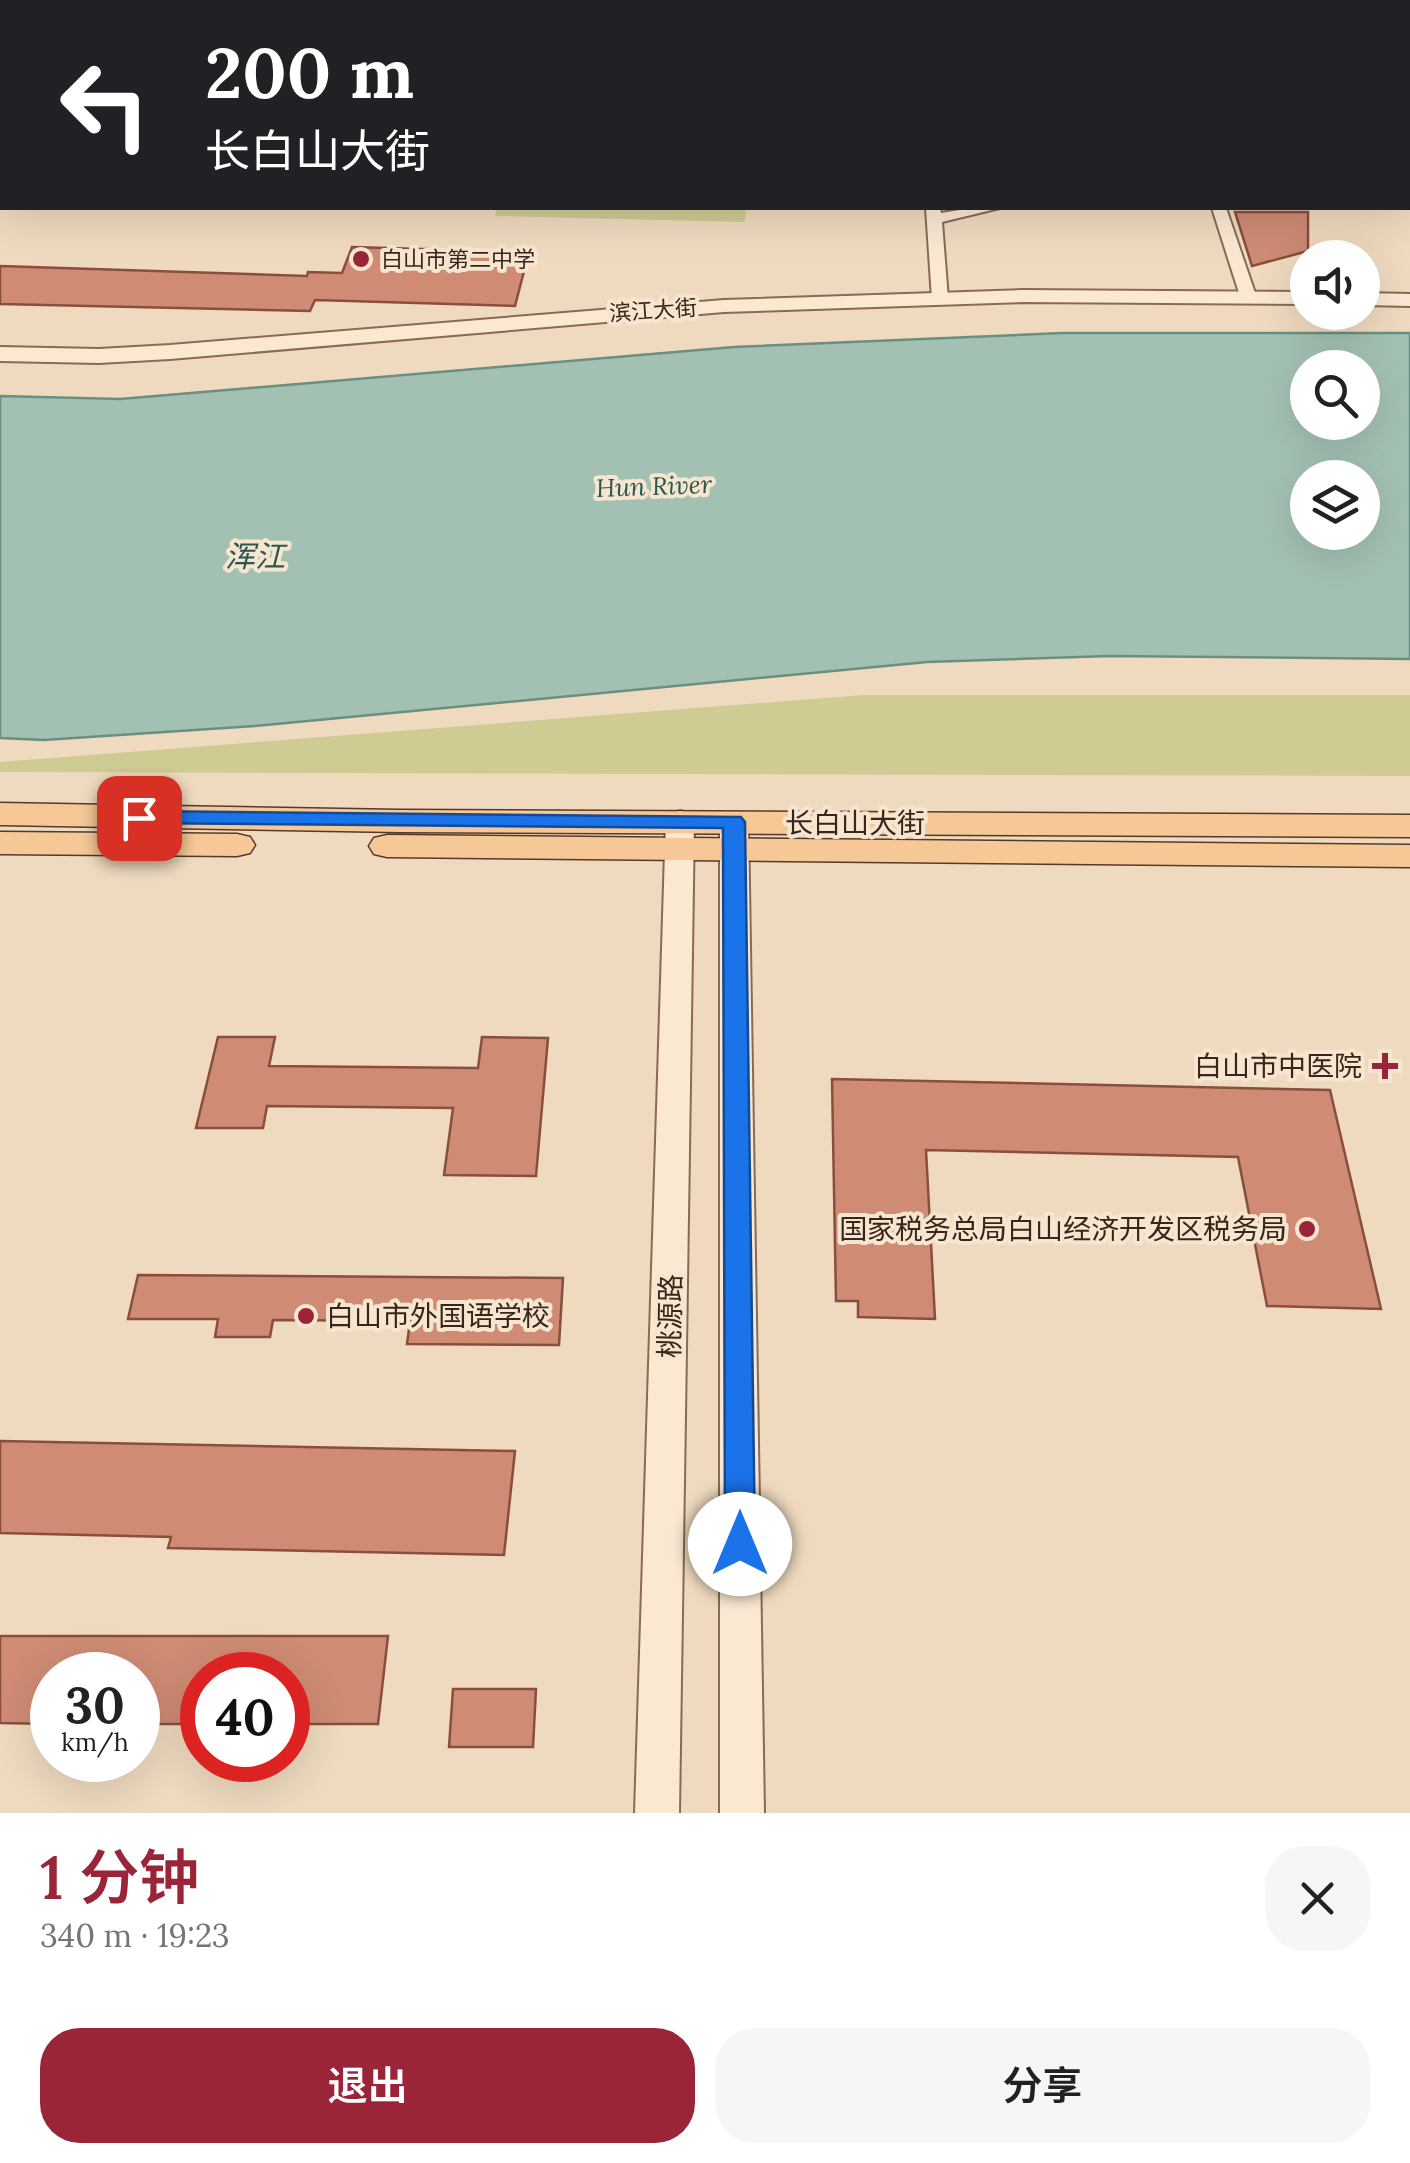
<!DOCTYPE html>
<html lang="zh">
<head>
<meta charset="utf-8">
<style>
  body { margin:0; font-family:Lora,"Noto Sans SC",serif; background:#f6f6f6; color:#202124; height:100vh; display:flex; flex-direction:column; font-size:38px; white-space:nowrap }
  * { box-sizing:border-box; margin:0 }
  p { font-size:32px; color:#757577 }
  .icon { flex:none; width:55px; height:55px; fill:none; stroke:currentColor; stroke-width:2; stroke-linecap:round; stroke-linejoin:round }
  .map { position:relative; height:1813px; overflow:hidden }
  .sheet { display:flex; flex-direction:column; background:#fff; flex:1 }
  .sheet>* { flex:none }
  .top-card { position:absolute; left:0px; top:0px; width:1410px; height:210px; box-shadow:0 10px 40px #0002; background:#202124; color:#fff; overflow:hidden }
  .controls { position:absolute; left:1290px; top:240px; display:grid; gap:20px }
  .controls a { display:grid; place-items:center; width:90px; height:90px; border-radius:50%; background:#fff; box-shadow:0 10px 40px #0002; font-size:50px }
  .speed { position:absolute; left:30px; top:1652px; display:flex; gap:20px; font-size:50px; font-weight:700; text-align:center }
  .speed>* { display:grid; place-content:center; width:130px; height:130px; border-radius:50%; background:#fff; box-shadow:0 10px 40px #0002; line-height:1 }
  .speed small { font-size:25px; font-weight:400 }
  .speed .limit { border:15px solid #d22; background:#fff; color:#111 }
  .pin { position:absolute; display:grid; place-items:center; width:85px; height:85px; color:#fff; margin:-42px; border-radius:20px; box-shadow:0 5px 15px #0006 }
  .me { position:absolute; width:110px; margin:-55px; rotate:0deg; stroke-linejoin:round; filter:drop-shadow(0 0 8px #0008) }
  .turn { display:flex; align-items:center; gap:35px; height:210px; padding:0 40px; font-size:45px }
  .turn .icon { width:130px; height:130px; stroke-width:2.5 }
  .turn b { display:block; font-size:70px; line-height:85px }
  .round { display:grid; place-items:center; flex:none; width:105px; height:105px; border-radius:40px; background:#f6f6f6 }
  .overview { display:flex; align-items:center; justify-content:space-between; height:170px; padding:0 40px }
  h1 { font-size:60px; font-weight:600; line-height:75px; color:#9a2538 }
  .action { display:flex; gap:20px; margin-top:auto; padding:20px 40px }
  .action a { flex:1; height:115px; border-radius:40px; background:#9a2538; color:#fff; font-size:40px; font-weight:600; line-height:115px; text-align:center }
  .action a+a { background:#f6f6f6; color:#202124 }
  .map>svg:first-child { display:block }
</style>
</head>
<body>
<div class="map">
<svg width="1410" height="1813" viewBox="0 0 1410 1813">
  <rect width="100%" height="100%" fill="#efdabf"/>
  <!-- green -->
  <path fill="#cecb93" d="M497,208H746L745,222L495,216Z
    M864,695H1410V776L0,772V762Z"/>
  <!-- water -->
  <path fill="#a3c1b3" stroke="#6a8f80" stroke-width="2.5" fill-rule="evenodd" d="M1062,333H1410V659L1110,656L927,662L255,726L44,740L0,738V396L120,399L734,347ZM1308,368H1362V422H1308ZM1308,478H1362V532H1308Z"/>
  <!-- building -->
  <path fill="#cf8b74" stroke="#894e3c" stroke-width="2.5" d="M1235,212H1308V251L1252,266Z
    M352,247L529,252L515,306L315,300L310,311L0,304V266L307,276L308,272L342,273Z
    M218,1037H275L269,1066L478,1068L482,1037L548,1038L536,1176L444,1175L453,1108L267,1106L263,1128H196Z
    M832,1079L1330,1090L1381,1309L1267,1306L1238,1157L926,1150L935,1319L858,1317V1301H836Z
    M138,1275L563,1278L559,1345L407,1344L410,1321L273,1320L270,1337H215L218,1319H128Z
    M0,1441L515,1451L504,1555L168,1548L171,1537L0,1533Z
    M0,1636H388L378,1724H288V1675H202V1724H138V1675H52V1724L0,1723Z
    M453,1689H536L533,1747H449Z"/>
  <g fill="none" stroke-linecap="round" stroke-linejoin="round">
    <!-- minor casing -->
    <g stroke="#896a57" stroke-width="4">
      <path id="minor" d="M681,0H693V2H681Z
        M865,0H877L878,2H866Z
        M0,169H2V177H0Z
        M926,208H940L941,213L972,208H1000L942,222L948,299L940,304L932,299Z
        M1212,208H1226L1256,296L1254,299L1240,296Z"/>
    </g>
    <!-- tertiary casing -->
    <g stroke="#896a57" stroke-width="4">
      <path id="tertiary" d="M1118,0H1137L1138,2H1119Z
        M1228,0H1247L1248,2H1229Z
        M1408,88H1410V100H1408Z
        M1408,162L1410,163V175L1408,174Z
        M1022,290L1308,292V304L1022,302L724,312L170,359L99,363L0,361V347L99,349L170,345L724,300Z
        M1362,293L1410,294V306L1362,305Z
        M680,811L690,814L694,820L679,1813H635L666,820L670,814Z
        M734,813L744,816L748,822L764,1813H720V822L724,816Z"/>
    </g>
    <!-- primary casing -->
    <g stroke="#56392c" stroke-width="3">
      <path id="primary" d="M0,803L399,810L1410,815V837L399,832L0,825Z
        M0,832L237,834L250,837L255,845L250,853L237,856L0,854Z
        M387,835L1410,845V867L387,857L374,854L369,846L374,838Z"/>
    </g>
    <!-- minor -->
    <use href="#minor" fill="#fae8d3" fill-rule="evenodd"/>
    <!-- tertiary -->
    <use href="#tertiary" fill="#fae8d3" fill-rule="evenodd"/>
    <!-- primary -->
    <use href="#primary" fill="#f5c895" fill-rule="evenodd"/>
  </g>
  <!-- route -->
  <path fill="#1a73e8" stroke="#114b97" stroke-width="2.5" d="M139,811L741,817L745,822L755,1544L751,1552L740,1556L730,1552L725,1544L723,828L131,823L128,818Z"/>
  <!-- markers -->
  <g fill="#9a2538" stroke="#f6e5cf" stroke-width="4">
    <circle cx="361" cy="259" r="10"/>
    <path d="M1380 1051h10v10h10v10h-10v10h-10v-10h-10v-10h10z"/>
    <circle cx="1307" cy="1229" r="10"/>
    <circle cx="306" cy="1316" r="10"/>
  </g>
  <g text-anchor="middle" stroke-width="8" stroke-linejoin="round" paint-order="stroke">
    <!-- far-poi labels -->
    <g font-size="22" fill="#38251c" stroke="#f6e5cf" text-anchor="start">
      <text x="381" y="267">白山市第二中学</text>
    </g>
    <!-- far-street labels -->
    <g font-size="22" fill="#38251c" stroke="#f6e5cf">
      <text transform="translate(653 310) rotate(-4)" y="8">滨江大街</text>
    </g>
    <!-- far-water labels -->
    <g font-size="25" font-style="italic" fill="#2b584e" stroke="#f6e5cf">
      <text transform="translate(654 486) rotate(-2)" y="9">Hun River</text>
    </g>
    <!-- street labels -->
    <g font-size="28" fill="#38251c" stroke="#f6e5cf">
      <text x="855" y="833">长白山大街</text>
      <text transform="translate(670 1316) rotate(-89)" y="10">桃源路</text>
    </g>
    <!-- poi labels -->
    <g font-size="28" fill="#38251c" stroke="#f6e5cf" text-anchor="end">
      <text x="1362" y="1076">白山市中医院</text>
      <text x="1287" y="1239">国家税务总局白山经济开发区税务局</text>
      <text x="326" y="1326" text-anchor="start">白山市外国语学校</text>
    </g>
    <!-- water labels -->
    <g font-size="30" font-style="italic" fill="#2b584e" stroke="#f6e5cf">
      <text x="255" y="567">浑江</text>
    </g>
  </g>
</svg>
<div class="controls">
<a><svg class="icon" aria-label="sound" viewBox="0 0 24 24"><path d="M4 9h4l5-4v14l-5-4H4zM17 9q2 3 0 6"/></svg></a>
<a><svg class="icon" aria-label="search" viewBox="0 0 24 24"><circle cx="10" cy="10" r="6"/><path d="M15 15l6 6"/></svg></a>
<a><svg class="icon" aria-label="layers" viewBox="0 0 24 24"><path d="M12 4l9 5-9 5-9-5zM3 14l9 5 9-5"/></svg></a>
</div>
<div class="speed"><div>30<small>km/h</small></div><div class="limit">40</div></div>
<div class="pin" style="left:139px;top:818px;background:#d93025"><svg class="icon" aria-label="arrive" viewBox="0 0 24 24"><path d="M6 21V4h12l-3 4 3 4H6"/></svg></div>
<svg class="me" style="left:740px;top:1544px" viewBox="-20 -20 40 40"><circle r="19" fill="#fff"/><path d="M0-13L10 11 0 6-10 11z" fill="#1a73e8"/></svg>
<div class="top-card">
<div class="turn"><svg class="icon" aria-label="left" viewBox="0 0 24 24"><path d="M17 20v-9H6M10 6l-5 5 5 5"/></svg><div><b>200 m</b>长白山大街</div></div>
</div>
</div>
<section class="sheet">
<div class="overview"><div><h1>1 分钟</h1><p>340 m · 19:23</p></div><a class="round"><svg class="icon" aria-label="close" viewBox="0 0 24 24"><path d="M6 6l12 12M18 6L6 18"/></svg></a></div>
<div class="action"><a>退出</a><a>分享</a></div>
</section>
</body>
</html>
